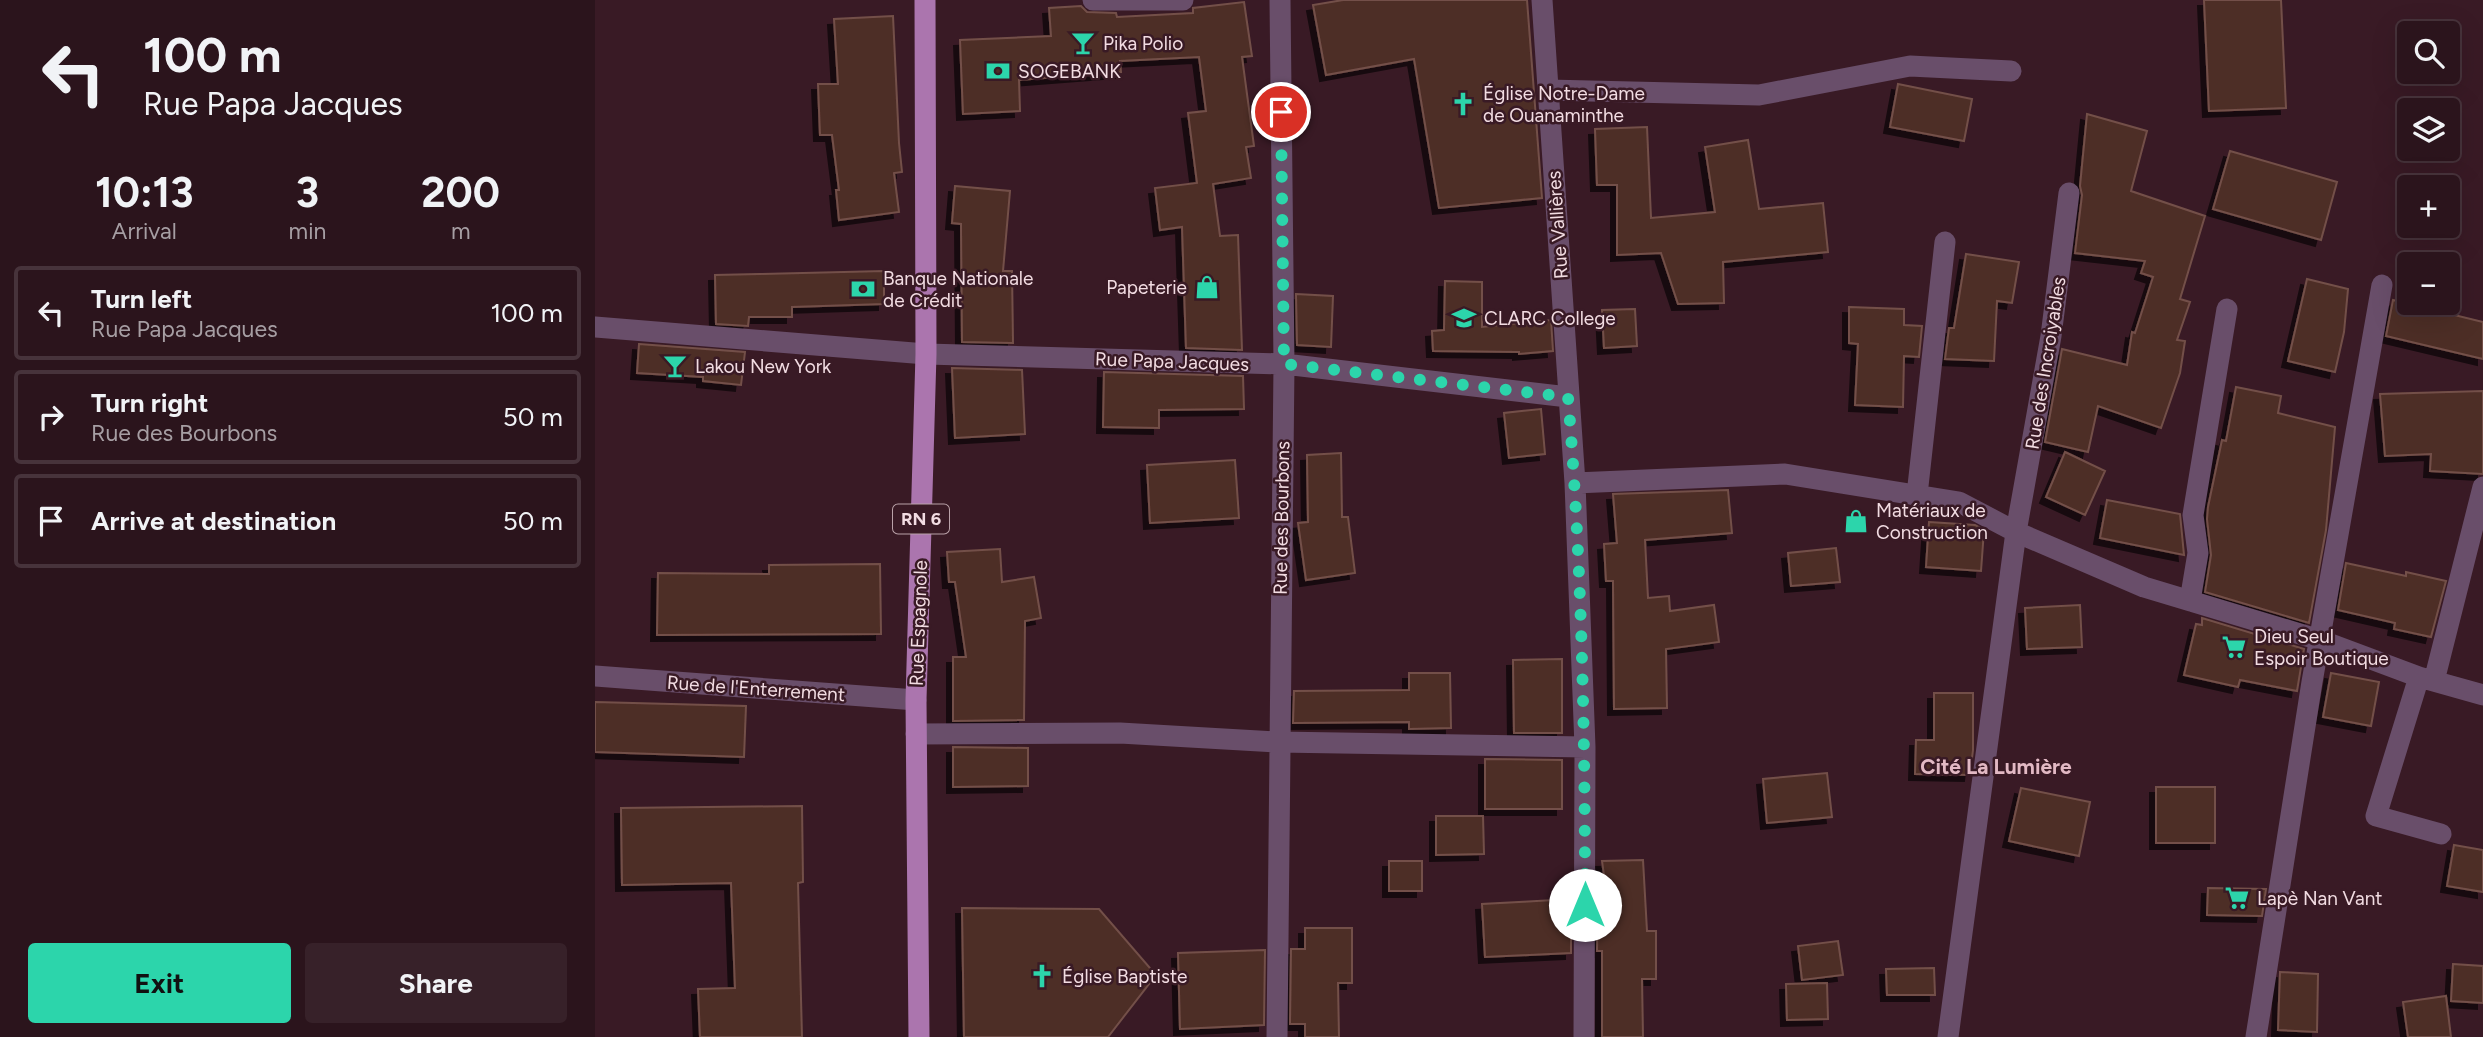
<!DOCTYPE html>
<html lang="en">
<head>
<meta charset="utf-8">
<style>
  body { margin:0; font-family:Figtree,sans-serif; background:#372129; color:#f1f3f6; height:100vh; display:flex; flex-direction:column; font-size:26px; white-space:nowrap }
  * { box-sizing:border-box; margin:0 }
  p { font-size:23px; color:#a69ea3 }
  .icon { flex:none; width:38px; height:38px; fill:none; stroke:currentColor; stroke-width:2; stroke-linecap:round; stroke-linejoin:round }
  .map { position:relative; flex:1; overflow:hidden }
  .details { display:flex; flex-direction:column; background:#2b141c; width:595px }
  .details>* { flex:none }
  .banner { background:#2b141c; color:#f1f3f6; overflow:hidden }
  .controls { position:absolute; left:1802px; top:21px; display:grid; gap:14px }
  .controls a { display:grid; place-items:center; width:63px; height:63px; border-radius:7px; background:#2b141c; box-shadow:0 7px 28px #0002,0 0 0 2px #47333b; font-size:35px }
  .pin { position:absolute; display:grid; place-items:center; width:60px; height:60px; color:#fff; margin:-30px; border:4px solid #fff; border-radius:50%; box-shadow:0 2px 7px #0007 }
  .me { position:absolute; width:77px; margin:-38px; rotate:0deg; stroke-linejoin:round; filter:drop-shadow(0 0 5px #0008) }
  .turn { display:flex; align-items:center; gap:24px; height:147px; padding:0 28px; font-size:32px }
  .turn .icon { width:91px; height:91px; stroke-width:2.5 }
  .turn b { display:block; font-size:49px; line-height:60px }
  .eta { display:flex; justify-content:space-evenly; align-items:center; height:119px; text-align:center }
  .eta b { font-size:42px; font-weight:700; line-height:49px }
  .cta { display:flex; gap:14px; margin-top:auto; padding:14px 28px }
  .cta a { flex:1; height:80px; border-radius:7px; background:#2cd5ab; color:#111; font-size:28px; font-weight:700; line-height:80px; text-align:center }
  .cta a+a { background:#372129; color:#f1f3f6 }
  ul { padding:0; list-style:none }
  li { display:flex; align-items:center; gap:21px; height:94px; margin:0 14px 10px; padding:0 14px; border:4px solid #47333b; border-radius:7px }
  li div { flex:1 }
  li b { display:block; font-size:26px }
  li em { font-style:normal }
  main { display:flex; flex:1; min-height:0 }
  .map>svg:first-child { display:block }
</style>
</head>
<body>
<main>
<section class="details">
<div class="banner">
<div class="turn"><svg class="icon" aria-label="left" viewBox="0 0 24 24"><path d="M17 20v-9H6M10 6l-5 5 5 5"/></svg><div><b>100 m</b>Rue Papa Jacques</div></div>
</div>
<div class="eta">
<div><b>10:13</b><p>Arrival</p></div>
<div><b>3</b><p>min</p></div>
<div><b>200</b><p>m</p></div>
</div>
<ul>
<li><svg class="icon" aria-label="left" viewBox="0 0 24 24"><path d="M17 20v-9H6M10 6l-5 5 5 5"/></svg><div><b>Turn left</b><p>Rue Papa Jacques</p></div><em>100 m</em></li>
<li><svg class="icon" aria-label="right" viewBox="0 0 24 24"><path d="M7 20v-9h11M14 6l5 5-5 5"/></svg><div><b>Turn right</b><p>Rue des Bourbons</p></div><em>50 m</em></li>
<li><svg class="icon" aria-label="arrive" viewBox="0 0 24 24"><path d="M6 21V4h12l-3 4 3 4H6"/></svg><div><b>Arrive at destination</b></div><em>50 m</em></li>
</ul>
<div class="cta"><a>Exit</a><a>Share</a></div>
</section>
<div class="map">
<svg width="1888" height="1037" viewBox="0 0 1888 1037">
  <defs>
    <filter id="shadow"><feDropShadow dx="-6" dy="6" stdDeviation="0" flood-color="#0009"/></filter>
  </defs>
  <rect width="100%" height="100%" fill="#391a25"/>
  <!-- building -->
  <path fill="#4e2d26" stroke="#735048" stroke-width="2" filter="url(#shadow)" d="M748,0H932L947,198L844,208L819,59L731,75L718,5Z
    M1609,0H1686L1691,108L1614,111Z
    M649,2L657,56L647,57L659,146L651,147L656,178L618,184L625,236L643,235L647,350L591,348L587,227L565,230L560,188L602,183L593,113L611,111L604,57L525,61L526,72L424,80L425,111L368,114L365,40L456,36L454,8L486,6L492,12L521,13L522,17L598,13V8Z
    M298,16L304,143L307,172L299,173L304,212L244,220L241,190H244L237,135H225L223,84H243L239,19Z
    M1303,84L1377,99L1369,141L1295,127Z
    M1492,114L1552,131L1536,191L1610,216L1585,299L1595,302L1582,340L1590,341L1585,373L1566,428L1503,406L1493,452L1450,442L1467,349L1532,365L1537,332L1540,333L1558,277L1546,273L1550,261L1480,253L1487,195L1485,186Z
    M1052,127L1056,218L1120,212L1110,147L1153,140L1164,209L1228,203L1233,252L1128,262L1129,303L1083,304L1066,253L1022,255V185H1002L1000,129Z
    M1635,151L1742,182L1726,240L1618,209Z
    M360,186L415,191L408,271H417L418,343L367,342L366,224L357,223Z
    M1371,254L1424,262L1417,303L1402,301L1399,361L1350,359L1354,328H1359Z
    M289,271V304L197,307V317H154L153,326L121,324L120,275Z
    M1712,279L1753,289L1749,332L1740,372L1693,361Z
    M850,281L887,282V327L956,320L958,351L924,354V352L838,351L837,331L849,330Z
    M701,294L738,296L736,347L702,345Z
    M1798,300L1888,322V359L1791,336Z
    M1254,307L1309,309V325L1327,326L1324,357L1309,356L1308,407L1260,405L1263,344L1254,343Z
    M1040,309L1042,346L1009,348L1007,310Z
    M44,344L150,352L146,385L108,381V377L42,373Z
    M357,368L427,370L430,434L360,438Z
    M509,372L648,376L649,409L564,410V428L508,427Z
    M1641,387L1686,396L1683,413L1740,427L1731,530L1714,623L1610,592L1616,555L1612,519L1613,507L1627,440L1631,441Z
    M1888,391V474L1835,471L1836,454L1790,456L1785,394Z
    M946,409L950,454L914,458L909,413Z
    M1470,452L1510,471L1490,515L1451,497Z
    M746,453L747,517H753L760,573L711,580L703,523L713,522L712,455Z
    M640,460L644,518L555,523L552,465Z
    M1133,490L1137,533L1050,540L1053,598L1074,596L1075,611L1119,605L1124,642L1071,649L1072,708L1019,709L1018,581H1011L1009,544L1022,543L1018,494Z
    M1512,500L1585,514L1589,555L1505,538Z
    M1334,522L1380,525L1389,530L1386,571L1331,567Z
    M1241,548L1245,582L1196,586L1193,553Z
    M405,549L407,582L439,577L446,618L430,621L429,720L358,721V657H371L360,582H354L352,552Z
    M1751,563L1811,576V572L1851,581L1836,637L1799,629L1800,623L1743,610Z
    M285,564L286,634L62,635L63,573L174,574V565Z
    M1485,605L1487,647L1432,649L1430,608Z
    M1607,618L1709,649L1702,691L1645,680L1643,687L1589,675L1601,624L1607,625Z
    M967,659V733H919L918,660Z
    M814,673H855L856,728L814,729V722L698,723L699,691L814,690Z
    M1736,673L1784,682L1776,726L1728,717Z
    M1339,693H1378V750L1375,775L1320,774L1321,740H1339Z
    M0,702L151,706L149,757L0,752Z
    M358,747L433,748V786L358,787Z
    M890,759L967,760V809H890Z
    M1232,773L1237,817L1172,823L1168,779Z
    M1561,787H1620V843H1561Z
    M1426,788L1495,802L1484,856L1414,841Z
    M207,806L208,882L203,883L207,1037H105L103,989L140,988L136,883L27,885L26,808Z
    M841,816H888L889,854L841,855Z
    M1859,845L1888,850V892L1852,886Z
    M1048,860L1052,931H1061V979H1047L1048,1037H1007V951H1002L1003,897H1012L1007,861Z
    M794,861H827V891H794Z
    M1613,888L1671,889L1667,916L1612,915Z
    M976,899V953L890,957L887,904Z
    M367,908L504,909L561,975L513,1037H369Z
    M710,928H757V983H743L744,1037H710V1024H695L696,949H710Z
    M1243,941L1248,975L1207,980L1203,946Z
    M670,950L669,1025L585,1029L583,953Z
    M1858,964L1888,966V1003L1856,1001Z
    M1339,968L1340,995H1292L1291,969Z
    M1685,972L1723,974L1722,1032L1683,1030Z
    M1232,983L1233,1019L1192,1020L1191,984Z
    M1851,996L1856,1037H1813L1808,1002Z"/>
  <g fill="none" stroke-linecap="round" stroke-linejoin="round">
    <!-- minor -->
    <path stroke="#694e6a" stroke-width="21" d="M498,0H588
      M947,0L980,483L990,747L989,1037
      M953,90L1164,95L1315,66L1416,71
      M0,327L331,354L689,364L973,397
      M980,483L1190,474L1364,502L1421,532L1549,587L1725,640L1824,677L1888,695
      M1322,495L1350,242
      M1595,601L1603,553L1598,515L1632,309
      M0,676L321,700
      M1824,677L1781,816L1846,834
      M1839,681L1888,487
      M321,734L525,733L683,742L990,747
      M682,1037L689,364L685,0
      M1353,1037L1421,532L1456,336L1474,193
      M1661,1037L1717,682L1787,285"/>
    <!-- major -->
    <path stroke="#ab75ae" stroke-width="21" d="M324,1037L321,700L331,354L330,0"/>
  </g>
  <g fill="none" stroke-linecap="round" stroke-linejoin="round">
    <!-- route -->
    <path stroke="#2cd5ab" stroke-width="12" stroke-dasharray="0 21.6" d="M686,112L689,364L973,397C987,566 990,736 990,905"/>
  </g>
  <!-- icons -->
  <defs>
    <g id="bar-bare" transform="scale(1.89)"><path d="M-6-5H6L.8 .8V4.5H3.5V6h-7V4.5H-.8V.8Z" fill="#2cd5ab" stroke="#391a25" stroke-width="2.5" paint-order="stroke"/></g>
    <g id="bank-bare" transform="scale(1.89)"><path d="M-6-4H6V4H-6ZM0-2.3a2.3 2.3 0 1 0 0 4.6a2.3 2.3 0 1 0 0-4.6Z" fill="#2cd5ab" stroke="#391a25" stroke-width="2.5" paint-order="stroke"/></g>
    <g id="church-bare" transform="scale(1.89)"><path d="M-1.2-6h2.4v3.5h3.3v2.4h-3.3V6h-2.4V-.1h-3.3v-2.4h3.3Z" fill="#2cd5ab" stroke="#391a25" stroke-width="2.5" paint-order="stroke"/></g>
    <g id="shop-bare" transform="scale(1.89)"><path d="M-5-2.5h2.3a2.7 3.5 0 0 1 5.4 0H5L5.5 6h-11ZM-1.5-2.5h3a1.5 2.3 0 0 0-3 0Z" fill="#2cd5ab" stroke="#391a25" stroke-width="2.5" paint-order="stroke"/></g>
    <g id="school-bare" transform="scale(1.89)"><path d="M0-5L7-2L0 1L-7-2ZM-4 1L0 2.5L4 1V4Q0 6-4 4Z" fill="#2cd5ab" stroke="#391a25" stroke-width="2.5" paint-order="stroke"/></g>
    <g id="supermarket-bare" transform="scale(1.89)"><path d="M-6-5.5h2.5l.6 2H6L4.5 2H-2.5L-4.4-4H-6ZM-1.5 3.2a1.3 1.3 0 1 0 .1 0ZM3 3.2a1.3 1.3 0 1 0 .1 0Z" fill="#2cd5ab" stroke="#391a25" stroke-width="2.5" paint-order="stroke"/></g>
  </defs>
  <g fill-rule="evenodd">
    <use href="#bar-bare" x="488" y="43"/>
    <use href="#bank-bare" x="403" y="71"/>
    <use href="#church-bare" x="868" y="104"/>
    <use href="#shop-bare" x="612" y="287"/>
    <use href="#bank-bare" x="268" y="289"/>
    <use href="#school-bare" x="869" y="318"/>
    <use href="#bar-bare" x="80" y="366"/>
    <use href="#shop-bare" x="1261" y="521"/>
    <use href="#supermarket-bare" x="1639" y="647"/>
    <use href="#supermarket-bare" x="1642" y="898"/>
    <use href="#church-bare" x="447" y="976"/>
  </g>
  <g text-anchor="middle" stroke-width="5" stroke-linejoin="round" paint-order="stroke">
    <!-- shield labels -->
    <rect fill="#391a25" stroke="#baa2a9" stroke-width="2" x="298" y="504.5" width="56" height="29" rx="5"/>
    <g font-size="18" font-weight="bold" fill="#f2dce2">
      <text x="326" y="525">RN 6</text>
    </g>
    <!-- poi labels -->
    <g font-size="19" fill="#f2dce2" stroke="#391a25" text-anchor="start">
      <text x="508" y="50">Pika Polio</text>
      <text x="423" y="78">SOGEBANK</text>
      <text x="888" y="100">Église Notre-Dame<tspan x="888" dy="22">de Ouanaminthe</tspan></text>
      <text x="288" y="285">Banque Nationale<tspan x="288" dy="22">de Crédit</tspan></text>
      <text x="592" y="294" text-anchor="end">Papeterie</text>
      <text x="889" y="325">CLARC College</text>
      <text x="100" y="373">Lakou New York</text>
      <text x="1281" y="517">Matériaux de<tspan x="1281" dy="22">Construction</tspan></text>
      <text x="1659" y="643">Dieu Seul<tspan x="1659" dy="22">Espoir Boutique</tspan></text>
      <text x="1662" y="905">Lapè Nan Vant</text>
      <text x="467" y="983">Église Baptiste</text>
    </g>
    <!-- street labels -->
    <g font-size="19" fill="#f2dce2" stroke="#391a25">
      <text transform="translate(962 225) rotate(-94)" y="7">Rue Vallières</text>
      <text transform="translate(577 361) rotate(2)" y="7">Rue Papa Jacques</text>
      <text transform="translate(1450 363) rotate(-81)" y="7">Rue des Incroiyables</text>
      <text transform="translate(686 518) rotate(-89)" y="7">Rue des Bourbons</text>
      <text transform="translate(323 623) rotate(-88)" y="7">Rue Espagnole</text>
      <text transform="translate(161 688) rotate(4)" y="7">Rue de l'Enterrement</text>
    </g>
    <!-- neighbourhood labels -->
    <g font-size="21" font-weight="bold" fill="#e2b9c4" stroke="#391a25">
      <text x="1401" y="774">Cité La Lumière</text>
    </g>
  </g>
</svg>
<div class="controls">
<a><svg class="icon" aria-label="search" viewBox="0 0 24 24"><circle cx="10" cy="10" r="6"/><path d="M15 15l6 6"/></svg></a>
<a><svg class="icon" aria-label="layers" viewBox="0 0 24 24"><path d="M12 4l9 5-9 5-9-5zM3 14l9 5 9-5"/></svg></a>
<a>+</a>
<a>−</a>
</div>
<div class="pin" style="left:686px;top:112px;background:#d93025"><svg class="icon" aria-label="arrive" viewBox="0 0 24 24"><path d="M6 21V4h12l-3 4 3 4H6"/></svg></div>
<svg class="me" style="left:990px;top:905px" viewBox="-20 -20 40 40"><circle r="19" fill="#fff"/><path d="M0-13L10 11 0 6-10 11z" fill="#2cd5ab"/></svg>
</div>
</main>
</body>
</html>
